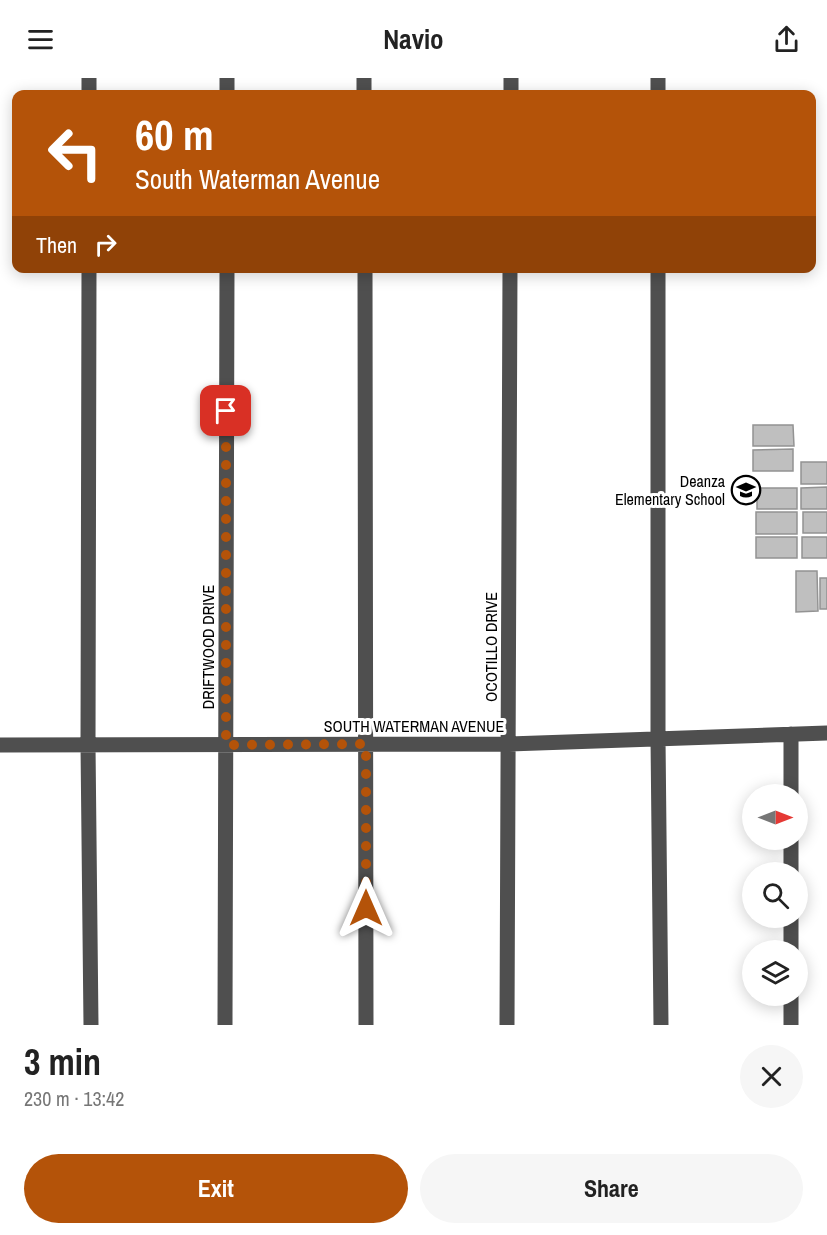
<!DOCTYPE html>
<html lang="en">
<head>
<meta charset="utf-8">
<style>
  body { margin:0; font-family:"Archivo Narrow",sans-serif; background:#f6f6f6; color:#222; height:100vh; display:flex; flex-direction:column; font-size:22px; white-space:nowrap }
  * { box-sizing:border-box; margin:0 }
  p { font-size:20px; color:#767676 }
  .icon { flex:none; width:33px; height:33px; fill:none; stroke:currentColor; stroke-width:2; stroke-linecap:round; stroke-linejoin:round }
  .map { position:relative; height:947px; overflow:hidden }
  .details { display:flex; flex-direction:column; background:#fff; flex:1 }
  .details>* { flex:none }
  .guide { position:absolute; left:12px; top:12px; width:804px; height:183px; border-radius:12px; box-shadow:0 3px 15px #0003; background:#b45309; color:#fff; overflow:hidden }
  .needle { width:39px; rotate:90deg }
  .buttons { position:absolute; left:742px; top:706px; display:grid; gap:12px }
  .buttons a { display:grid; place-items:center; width:66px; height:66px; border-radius:50%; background:#fff; box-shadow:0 3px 15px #0003; font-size:30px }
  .pin { position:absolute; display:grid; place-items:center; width:51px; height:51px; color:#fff; margin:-26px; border-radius:12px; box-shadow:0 3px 9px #0006 }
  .me { position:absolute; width:66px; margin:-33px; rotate:0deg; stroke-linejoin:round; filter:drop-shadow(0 0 4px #0008) }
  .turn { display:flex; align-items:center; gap:21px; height:126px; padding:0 24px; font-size:27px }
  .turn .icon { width:78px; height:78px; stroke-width:2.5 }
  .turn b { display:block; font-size:42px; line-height:51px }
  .then { display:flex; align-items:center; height:57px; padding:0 24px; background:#0003; gap:12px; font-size:22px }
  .round { display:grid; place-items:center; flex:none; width:63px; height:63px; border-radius:32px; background:#f6f6f6 }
  .overview { display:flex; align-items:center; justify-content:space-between; height:102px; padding:0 24px }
  h1 { font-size:36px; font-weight:700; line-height:45px }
  .button { display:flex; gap:12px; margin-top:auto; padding:12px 24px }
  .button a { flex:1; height:69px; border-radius:36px; background:#b45309; color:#fff; font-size:24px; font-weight:700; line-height:69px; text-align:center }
  .button a+a { background:#f6f6f6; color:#222 }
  header { display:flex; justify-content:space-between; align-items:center; height:78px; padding:0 24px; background:#fff; font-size:27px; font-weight:700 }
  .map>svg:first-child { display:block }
</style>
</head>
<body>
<header><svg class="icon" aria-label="menu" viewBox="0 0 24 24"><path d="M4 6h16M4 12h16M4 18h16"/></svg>Navio<svg class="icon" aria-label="share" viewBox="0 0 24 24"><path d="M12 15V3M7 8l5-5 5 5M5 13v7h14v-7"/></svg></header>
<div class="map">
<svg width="827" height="947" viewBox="0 0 827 947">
  <rect width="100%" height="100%" fill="#fff"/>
  <!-- building -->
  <path fill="#bfbfbf" stroke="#939393" stroke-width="1.5" d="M753,347H793L794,368H753Z
    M793,371V393H753V372Z
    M801,384H827V406H801Z
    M827,409V431H801V410Z
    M757,410H797V431H757Z
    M756,434H797V456H756Z
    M803,434H827V455H803Z
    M756,459H797V480H756Z
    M802,459H827V480H802Z
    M796,493H817L818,533L796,534Z
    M820,500H827V531H820Z"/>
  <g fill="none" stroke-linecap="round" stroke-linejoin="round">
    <!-- minor -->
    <path stroke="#4f4f4f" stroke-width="15" d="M364,0V16
      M89,16V0
      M227,16V0
      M511,16V0
      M658,16V0
      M89,190L88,667L91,947
      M365,190L366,947
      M658,190V660L661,947
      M0,667L509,666L827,655
      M791,717V656
      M791,795V762
      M791,873V840
      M225,947L227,190
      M507,947L510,190
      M791,947V918"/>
  </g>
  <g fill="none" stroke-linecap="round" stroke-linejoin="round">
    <!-- route -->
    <path stroke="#b45309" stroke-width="10" stroke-dasharray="0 18" d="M226,333V667L366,666V830"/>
  </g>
  <!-- icons -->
  <defs>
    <g id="school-ring" transform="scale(1.5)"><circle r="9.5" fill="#fff" stroke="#000" stroke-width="1.5"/><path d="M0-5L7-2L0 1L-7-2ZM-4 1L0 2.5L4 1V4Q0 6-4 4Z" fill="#000"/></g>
  </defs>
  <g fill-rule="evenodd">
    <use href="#school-ring" x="746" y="412"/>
  </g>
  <g text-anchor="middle" stroke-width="6" stroke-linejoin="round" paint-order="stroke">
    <!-- poi labels -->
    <g font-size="16" fill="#000" stroke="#fff" text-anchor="end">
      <text x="725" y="409">Deanza<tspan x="725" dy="18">Elementary School</tspan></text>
    </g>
    <!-- street labels -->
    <g font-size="16" fill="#000" stroke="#fff">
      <text transform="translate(208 569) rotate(-90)" y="6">DRIFTWOOD DRIVE</text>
      <text transform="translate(491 569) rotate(-90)" y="6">OCOTILLO DRIVE</text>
      <text x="414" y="654">SOUTH WATERMAN AVENUE</text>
    </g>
  </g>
</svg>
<div class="buttons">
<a><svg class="needle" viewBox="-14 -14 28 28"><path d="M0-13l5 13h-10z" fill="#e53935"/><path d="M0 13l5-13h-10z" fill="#767676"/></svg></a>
<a><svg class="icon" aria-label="search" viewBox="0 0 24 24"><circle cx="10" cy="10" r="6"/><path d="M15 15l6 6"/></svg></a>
<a><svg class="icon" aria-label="layers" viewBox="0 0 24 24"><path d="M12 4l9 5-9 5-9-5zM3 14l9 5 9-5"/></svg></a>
</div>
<div class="pin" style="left:226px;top:333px;background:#d93025"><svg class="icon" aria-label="arrive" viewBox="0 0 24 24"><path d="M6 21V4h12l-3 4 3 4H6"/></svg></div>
<svg class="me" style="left:366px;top:830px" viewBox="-20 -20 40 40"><path d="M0-17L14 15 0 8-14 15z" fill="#b45309" stroke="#fff" stroke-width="4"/></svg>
<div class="guide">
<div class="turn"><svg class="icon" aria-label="left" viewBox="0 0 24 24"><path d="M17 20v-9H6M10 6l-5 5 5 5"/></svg><div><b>60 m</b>South Waterman Avenue</div></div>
<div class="then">Then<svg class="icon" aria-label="right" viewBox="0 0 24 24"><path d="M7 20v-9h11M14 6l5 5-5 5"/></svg></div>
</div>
</div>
<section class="details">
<div class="overview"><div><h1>3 min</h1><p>230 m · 13:42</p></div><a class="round"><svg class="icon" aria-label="close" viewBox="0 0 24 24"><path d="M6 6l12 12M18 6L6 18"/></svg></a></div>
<div class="button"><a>Exit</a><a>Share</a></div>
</section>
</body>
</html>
